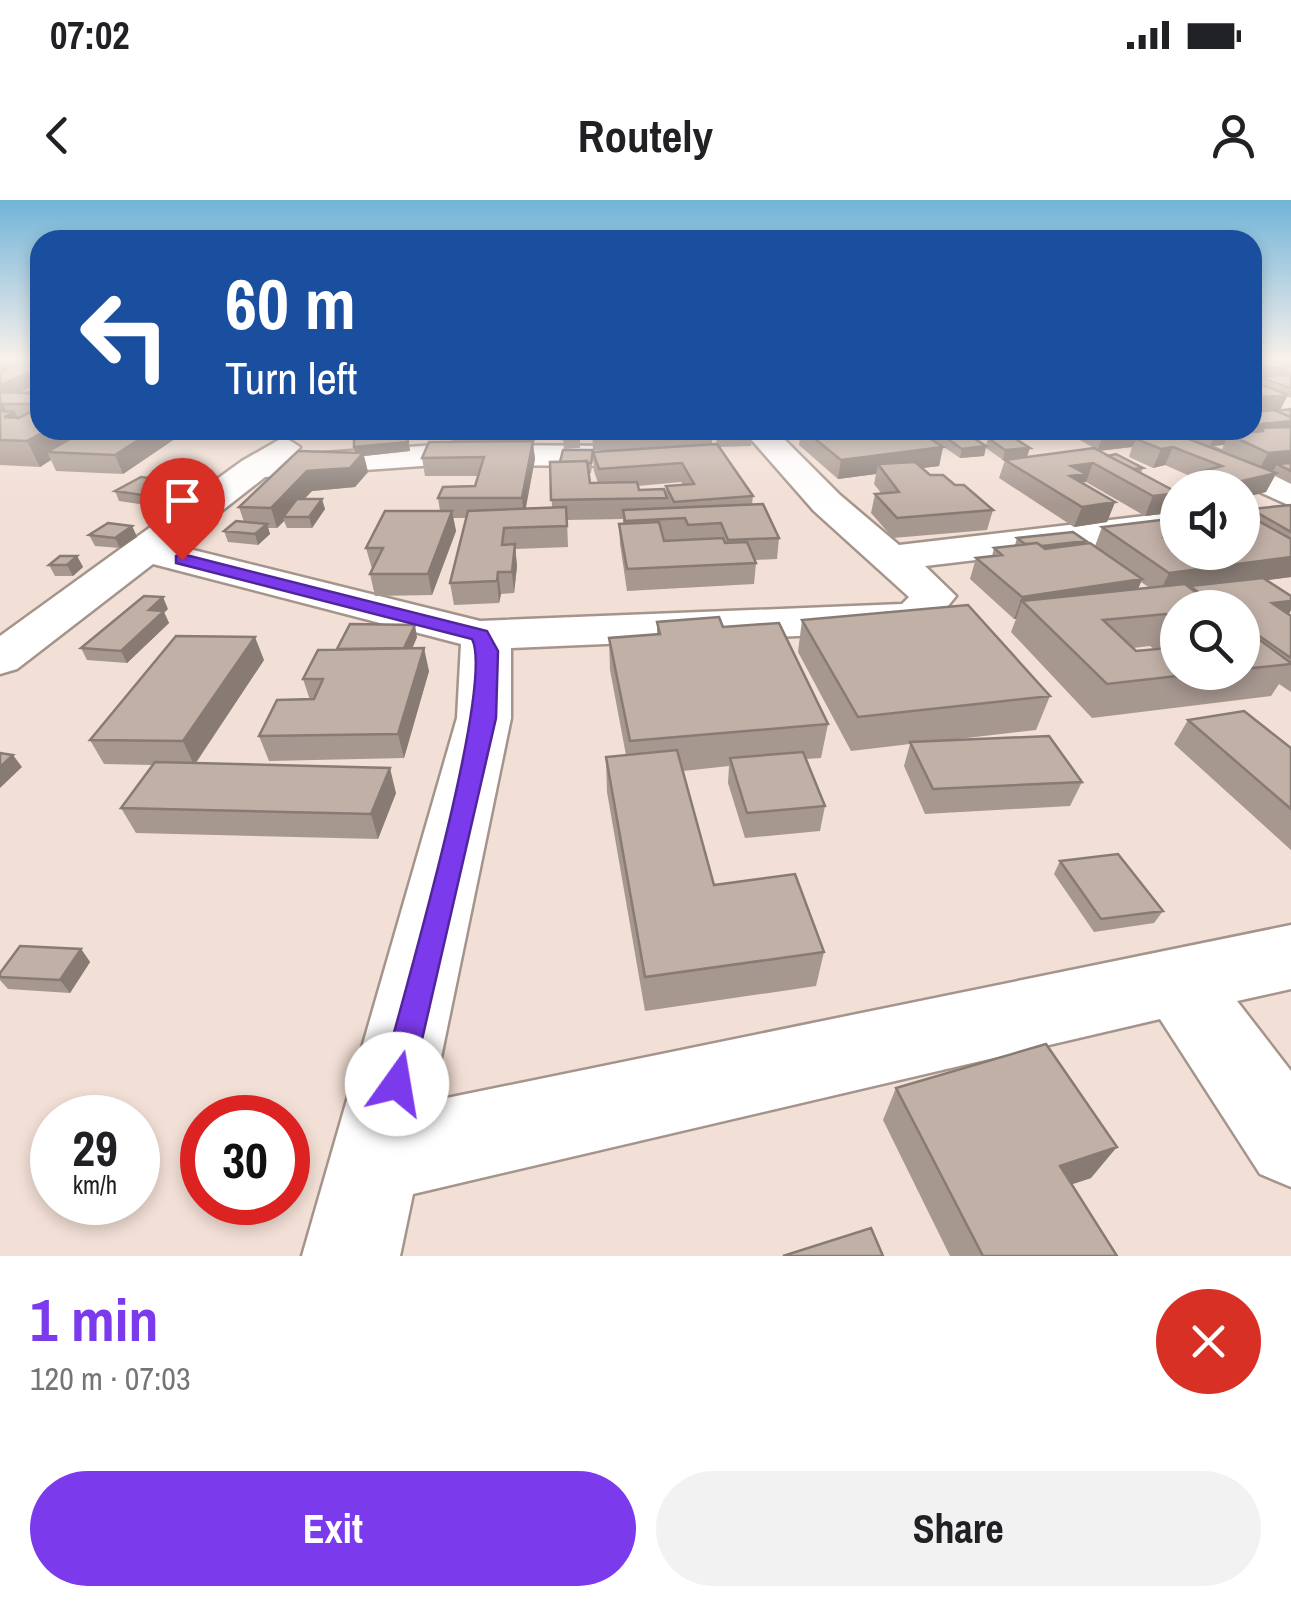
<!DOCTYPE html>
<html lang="en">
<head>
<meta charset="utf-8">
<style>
  body { margin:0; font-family:"Archivo Narrow",sans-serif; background:#f2f2f2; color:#202124; height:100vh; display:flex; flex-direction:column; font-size:38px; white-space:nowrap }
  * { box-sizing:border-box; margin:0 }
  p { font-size:32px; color:#757577 }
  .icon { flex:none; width:55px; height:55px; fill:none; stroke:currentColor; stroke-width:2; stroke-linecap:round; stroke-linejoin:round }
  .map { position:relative; height:1056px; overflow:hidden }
  .drawer { display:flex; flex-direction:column; background:#fff; flex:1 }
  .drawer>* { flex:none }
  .guide { position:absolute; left:30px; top:30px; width:1232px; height:210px; border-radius:30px; box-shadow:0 5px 15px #0003; background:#1a4fa0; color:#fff; overflow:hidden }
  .tools { position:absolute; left:1160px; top:270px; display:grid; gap:20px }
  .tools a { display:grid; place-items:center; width:100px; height:100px; border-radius:50%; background:#fff; box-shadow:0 5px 15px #0003; font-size:50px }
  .speed { position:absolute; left:30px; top:895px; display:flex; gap:20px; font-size:50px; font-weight:700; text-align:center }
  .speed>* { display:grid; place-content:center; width:130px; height:130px; border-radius:50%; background:#fff; box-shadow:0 5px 15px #0003; line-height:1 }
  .speed small { font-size:25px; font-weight:400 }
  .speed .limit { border:15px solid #d22; background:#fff; color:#111 }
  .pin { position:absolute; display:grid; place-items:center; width:85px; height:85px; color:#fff; margin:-102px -42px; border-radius:50% 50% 50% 0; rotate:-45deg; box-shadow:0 0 10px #0007 }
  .pin .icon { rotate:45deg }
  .me { position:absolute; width:110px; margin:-55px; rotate:13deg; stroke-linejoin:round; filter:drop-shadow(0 0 8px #0008) }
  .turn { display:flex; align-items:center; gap:35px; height:210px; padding:0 30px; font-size:45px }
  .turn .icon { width:130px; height:130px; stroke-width:2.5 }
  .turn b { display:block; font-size:70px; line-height:85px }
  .round { display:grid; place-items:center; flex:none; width:105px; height:105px; border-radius:52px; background:#f2f2f2 }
  .head { display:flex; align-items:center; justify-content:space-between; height:170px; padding:0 30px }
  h1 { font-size:60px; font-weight:700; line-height:75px; color:#7c3aed }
  .cta { display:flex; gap:20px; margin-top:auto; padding:20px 30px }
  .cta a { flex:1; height:115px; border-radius:60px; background:#7c3aed; color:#fff; font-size:40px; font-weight:700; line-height:115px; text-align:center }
  .cta a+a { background:#f2f2f2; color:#202124 }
  .status { display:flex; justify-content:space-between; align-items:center; height:70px; padding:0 50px; background:#fff; direction:ltr }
  .status svg { height:28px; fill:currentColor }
  header { display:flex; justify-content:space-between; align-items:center; height:130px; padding:0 30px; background:#fff; font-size:45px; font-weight:700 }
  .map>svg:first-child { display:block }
</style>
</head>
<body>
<div class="status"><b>07:02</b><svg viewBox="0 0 49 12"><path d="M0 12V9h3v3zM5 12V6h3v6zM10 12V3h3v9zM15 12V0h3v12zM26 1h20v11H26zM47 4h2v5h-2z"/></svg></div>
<header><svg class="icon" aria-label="back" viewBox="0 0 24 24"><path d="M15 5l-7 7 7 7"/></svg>Routely<svg class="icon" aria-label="person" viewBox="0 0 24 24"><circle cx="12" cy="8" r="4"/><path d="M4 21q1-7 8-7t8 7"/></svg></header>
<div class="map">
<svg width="1291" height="1056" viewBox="0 0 1291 1056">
  <rect width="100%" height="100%" fill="#f2dfd5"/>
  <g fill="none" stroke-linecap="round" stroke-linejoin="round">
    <!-- street casing -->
    <g stroke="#a5948b" stroke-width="5">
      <path id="street" d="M743,230H775L840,295L899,345L1178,312V336L925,366L956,396L931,427L915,431L511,448V518L432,901L1291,725V789L1237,801L1291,871V987L1260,974L1160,819L413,994L400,1056H302L457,518L461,444L153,364L17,469L0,474V436L242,261L284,237L300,247L294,255L436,245L636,246L648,249L653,256L648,263L636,266L436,265L265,277L177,346L480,421L902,404L909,397L814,311Z
        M1131,230H1172L1291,282V306L1135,237Z"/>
    </g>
    <!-- street -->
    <use href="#street" fill="#fff" fill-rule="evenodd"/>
  </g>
  <!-- wall -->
  <path fill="#a6978f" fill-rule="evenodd" d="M1252,158H1291V198L1287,196L1280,211L1291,209V284L1275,276L1266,292L1242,298V288H1196L1199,280L1165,265L1153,268L1129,257L1132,247L1099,251L1108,256L1143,268L1141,273L1178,293L1169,313L1145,316L1086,282H1083L1115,302L1107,322L1074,327L999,278L1005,260L1007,259L1003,260L986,248L984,256L960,258L932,239L933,236H929L920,230H984L965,232L986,246L988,238L1027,257L1094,248L1062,230H1152L1149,236L1221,251L1224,245L1210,246L1178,230H1252Z
    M24,159L40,192V230H188L123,274L56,271L51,260L40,267L0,265V172Z
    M389,230H426L425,238H408L410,251L364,256L368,272L355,287L312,291L304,299L325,309L312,328H287L284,321L277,328H268L270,334L258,345L228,342L224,331L244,322L239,307L355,253L354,247L390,234Z
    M444,230H539L533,244L535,259L525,308L552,307L550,262H560L593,252L626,250H593L592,230H712V244H717L715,230H749L752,237L751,246L719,247L753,296L752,304L779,338L777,359L755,360L756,363L754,384L627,391L620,344L619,324L623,323V319L567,320L568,347L515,349L517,366L514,393L501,394L499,403L454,405L450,383L466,318H453L456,331L432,395L375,396L370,374L372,369L366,348L440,311L438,298L475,286L479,276H425L422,258L452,242L451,234H445ZM593,260L594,271L598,283H590L589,273H591ZM681,282L683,285L666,286V294L639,290L638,286Z
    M540,230H574L573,233H580V248L564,249L563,239H540Z
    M801,230H917L943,247L939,266L922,268L930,275L955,285L993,310L987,330L893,338L871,313L875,294L881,293L874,284L876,274L838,279L799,245Z
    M175,282L179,292L153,306L119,301L115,291Z
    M1291,305V377L1267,380L1291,396V410L1289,414L1291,416V492L1279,484L1271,496L1092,518L1011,432L1016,419H1014L970,379L976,358L992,356L994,348L1015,345L1017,338L1086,341L1085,344L1095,346L1102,327L1178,352H1242L1248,315L1251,309ZM1141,382L1150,388L1138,389ZM1178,408H1242V472H1178ZM1150,446L1154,449L1136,451L1133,448Z
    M132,326L137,337L120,348L95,346L89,335Z
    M77,356L83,367L73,376H55L49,365Z
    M168,409L164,412L169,423L127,463L87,460L81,448Z
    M802,420L1050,496L1036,530L941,541L1082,582L1070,606L925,614L904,566L910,544L851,551L798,452Z
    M657,422L723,427L828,524L821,558L806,559L825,606L820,631L745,638L728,583L729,566L683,571L714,685L824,752L816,786L645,811L607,592L606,557L626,555L610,470L609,438L657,434Z
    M417,437L412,448L429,471L404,558L269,561L259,536L310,500L303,479L337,449Z
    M264,460L196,563L396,593L378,639L136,633L121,608L153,565L104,564L90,540Z
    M1188,520L1291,548V650L1174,544Z
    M1060,661L1163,711L1154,723L1094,732L1054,674Z
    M81,749L90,762L70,793L8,789L0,780V773Z
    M896,888L1091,978L1072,984L1117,1056H950L883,920Z"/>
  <!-- shaded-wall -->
  <path fill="#877b74" d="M0,158H28L24,159L26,165L0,170Z
    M1288,166L1281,182L1258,177L1255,184H1252V169Z
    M40,168V187L3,204L8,215L15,212L27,236L0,235V185Z
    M1288,195L1279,211L1255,214L1263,197Z
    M1291,221V236L1264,231L1257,228L1250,242L1228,234L1224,245L1210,246L1217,230H1252V225Z
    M47,230H102L47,252L51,260L40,267L27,241Z
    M154,230H188L123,274L115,255Z
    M530,230H539L533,244L535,259L524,318L522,298L532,246Z
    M1004,230H1036L1002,234Z
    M1134,230H1152L1146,243L1136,240L1132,247L1097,251L1104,233Z
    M407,232L410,251L364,256L368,272L355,287L312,291L287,317H283L284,321L277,328L271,308L307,271L356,256L354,247Z
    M986,246L984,256L960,258L962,249Z
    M943,247L939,266L884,273L878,264L876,274L838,279L841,260Z
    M1173,247L1165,265L1153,268L1161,249Z
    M1030,248L1027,257L1003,260L1005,250Z
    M1291,251V268L1277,264L1274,270L1258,272L1268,253Z
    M1093,263L1086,282L1067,285L1071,266Z
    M1276,273L1266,292L1242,298V288H1231L1233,283Z
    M175,282L179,292L153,306L149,296Z
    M1178,293L1169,313L1145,316L1153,296Z
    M322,299L325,309L312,328L309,317Z
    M1115,302L1107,322L1074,327L1082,307Z
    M452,311L456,331L432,395L428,374Z
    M267,324L270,334L258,345L255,334Z
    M132,326L137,337L120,348L115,338Z
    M1178,337V352L1202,353L1156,359L1165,338Z
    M1086,341L1082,352L1029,348Z
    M515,344L517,366L514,393L512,372Z
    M77,356L83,367L73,376L67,365Z
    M1291,357V377L1195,390L1190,386L1188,390L1159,394L1169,373Z
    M498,372L501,394L499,403L497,381Z
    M1142,379L1133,401H1022L1016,419H1014L1022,397Z
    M163,397L168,409L164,412L169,423L127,463L121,451L149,410Z
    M1291,401V410L1284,422L1272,403Z
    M415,425L417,437L405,466L402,454Z
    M255,437L264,460L194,565L183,541Z
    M424,448L429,471L404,558L398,534Z
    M13,555L22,567L0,588V567Z
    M390,568L396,593L378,639L371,614Z
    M81,749L90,762L70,793L60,780Z
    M1117,947L1091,978L1037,996L1060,966Z"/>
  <!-- building -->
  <path fill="#c1b0a6" stroke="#877b74" stroke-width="2.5" d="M34,158H40V168L0,185V172Z
    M1268,159L1288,166L1252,169V160Z
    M1288,175L1291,176V188L1258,177Z
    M40,180V192L16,193Z
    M1252,181L1288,195L1263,197L1252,192Z
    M0,192L40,194V204H0Z
    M40,207V230H47L27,241L0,240V211L15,212L4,217L19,218Z
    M1291,209V217L1276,211Z
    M1274,210L1291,217V221L1252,225V212Z
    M1291,227V251L1268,253L1228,234L1264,231L1257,228Z
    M86,230H154L115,255L47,252Z
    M592,230H712V233L592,232Z
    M716,230H749L752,237H718Z
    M804,230H917L943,247L841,260Z
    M935,230H961L986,246L962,249Z
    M1099,230H1133L1104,233Z
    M407,232L408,242L354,247V237Z
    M1171,232L1276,273L1233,283L1203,271L1222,266L1173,247L1161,249L1136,239Z
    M564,233H580L579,239H563Z
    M1011,236L1030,248L1005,250L988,238Z
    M533,241L522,298H438L443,287L475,286L484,257L422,258L429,242Z
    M717,244L753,296L674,302L666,286L694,284L682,263L599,269L593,252Z
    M1094,248L1178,293L1153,296L1093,263L1071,266L1086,274L1070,276L1115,302L1082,307L1005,260Z
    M563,250H593L591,263H587V261L560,262Z
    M298,251L363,253L350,268L307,271L271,308L239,307Z
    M1116,254L1143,268L1134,269L1108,256Z
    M587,261L590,283L637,282L639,290L664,289L667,298L551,300L550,262Z
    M915,262L930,275H943L955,285H964L993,310L897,318L875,294L899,292L878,264Z
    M1291,263V271L1277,264Z
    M141,277L175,282L149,296L115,291Z
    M297,299H322L309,317H283Z
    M763,304L779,338L728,340L721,323L688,325L685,318L625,321L623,310Z
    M1291,305V332L1251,309Z
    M566,307L567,326L504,328L502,345L515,344L512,372H498L497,381L450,383L468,311Z
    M385,311H452L428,374H370L383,348H366Z
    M1242,312L1291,339V357L1169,373L1102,327L1178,318V337L1165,338L1178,346V352H1187L1190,355H1222L1218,352H1242Z
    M236,321L267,324L255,334L224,331Z
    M659,322L664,341L723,338L725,343L747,342L756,363L627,369L619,324Z
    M108,323L132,326L115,338L89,335Z
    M1073,332L1086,341L1042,346L1037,343L1025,344L1017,338Z
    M1037,343L1045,349L1090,343L1142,379L1022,397L976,358L1002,355L994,348Z
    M60,356H77L67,365H49Z
    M1263,378L1291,396V401L1272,403L1291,416V458L1242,424V408H1220L1190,386Z
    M1185,384L1216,408H1178V424L1166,414L1103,420L1136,451L1178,447V472H1212L1107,484L1022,401Z
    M144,396L163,397L149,410L164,411L121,451L81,448Z
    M968,405L1050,496L858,517L802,420Z
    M719,417L723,427L779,423L828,524L630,541L609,438L660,434L657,422Z
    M350,424L415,425L404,448L337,449Z
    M1242,427L1291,463V464L1242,469Z
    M176,436L255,437L183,541L90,540Z
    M424,448L398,534L259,536L277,500L314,499L323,479H303L318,450Z
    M1244,511L1291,548V609L1188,520Z
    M1049,536L1082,582L933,589L910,542Z
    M677,550L714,685L795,674L824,752L645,777L606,557Z
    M803,552L825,606L747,613L730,558Z
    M0,553L13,555L0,567Z
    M155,562L390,568L371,614L121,608Z
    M1118,654L1163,711L1101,719L1060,661Z
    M20,746L81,749L60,780L0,777V773Z
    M1046,844L1117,947L1060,966L1117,1056H983L896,888Z
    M871,1028L883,1056H783Z"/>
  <!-- sky -->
  <linearGradient id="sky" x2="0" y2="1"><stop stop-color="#71b4d8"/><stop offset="0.52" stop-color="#f9f1ec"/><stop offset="1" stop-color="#f9f1ec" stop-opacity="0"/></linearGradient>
  <rect width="1291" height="306" fill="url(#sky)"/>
  <!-- route -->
  <path fill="#7c3aed" stroke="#51269a" stroke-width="2.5" d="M182,354L487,431L498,451L496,518L409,896L397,901L385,896L380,884C398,814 496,485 472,439L176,363V356Z"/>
</svg>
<div class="tools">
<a><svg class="icon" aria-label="sound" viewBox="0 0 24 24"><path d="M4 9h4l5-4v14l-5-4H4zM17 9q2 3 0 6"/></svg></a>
<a><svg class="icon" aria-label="search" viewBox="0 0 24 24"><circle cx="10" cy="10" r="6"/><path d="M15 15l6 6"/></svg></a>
</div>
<div class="speed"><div>29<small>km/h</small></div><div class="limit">30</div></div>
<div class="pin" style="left:182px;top:360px;background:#d93025"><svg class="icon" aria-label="arrive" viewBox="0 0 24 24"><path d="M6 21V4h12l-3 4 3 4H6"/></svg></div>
<svg class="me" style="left:397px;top:884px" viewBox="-20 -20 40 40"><circle r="19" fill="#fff"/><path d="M0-13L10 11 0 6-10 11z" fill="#7c3aed"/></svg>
<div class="guide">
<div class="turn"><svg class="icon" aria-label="left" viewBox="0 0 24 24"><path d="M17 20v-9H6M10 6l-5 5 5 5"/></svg><div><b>60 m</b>Turn left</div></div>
</div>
</div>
<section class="drawer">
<div class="head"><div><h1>1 min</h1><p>120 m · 07:03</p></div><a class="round" style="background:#d93025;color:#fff"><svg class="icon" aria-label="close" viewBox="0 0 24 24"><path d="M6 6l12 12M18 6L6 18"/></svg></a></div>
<div class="cta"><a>Exit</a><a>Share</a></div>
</section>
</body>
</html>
